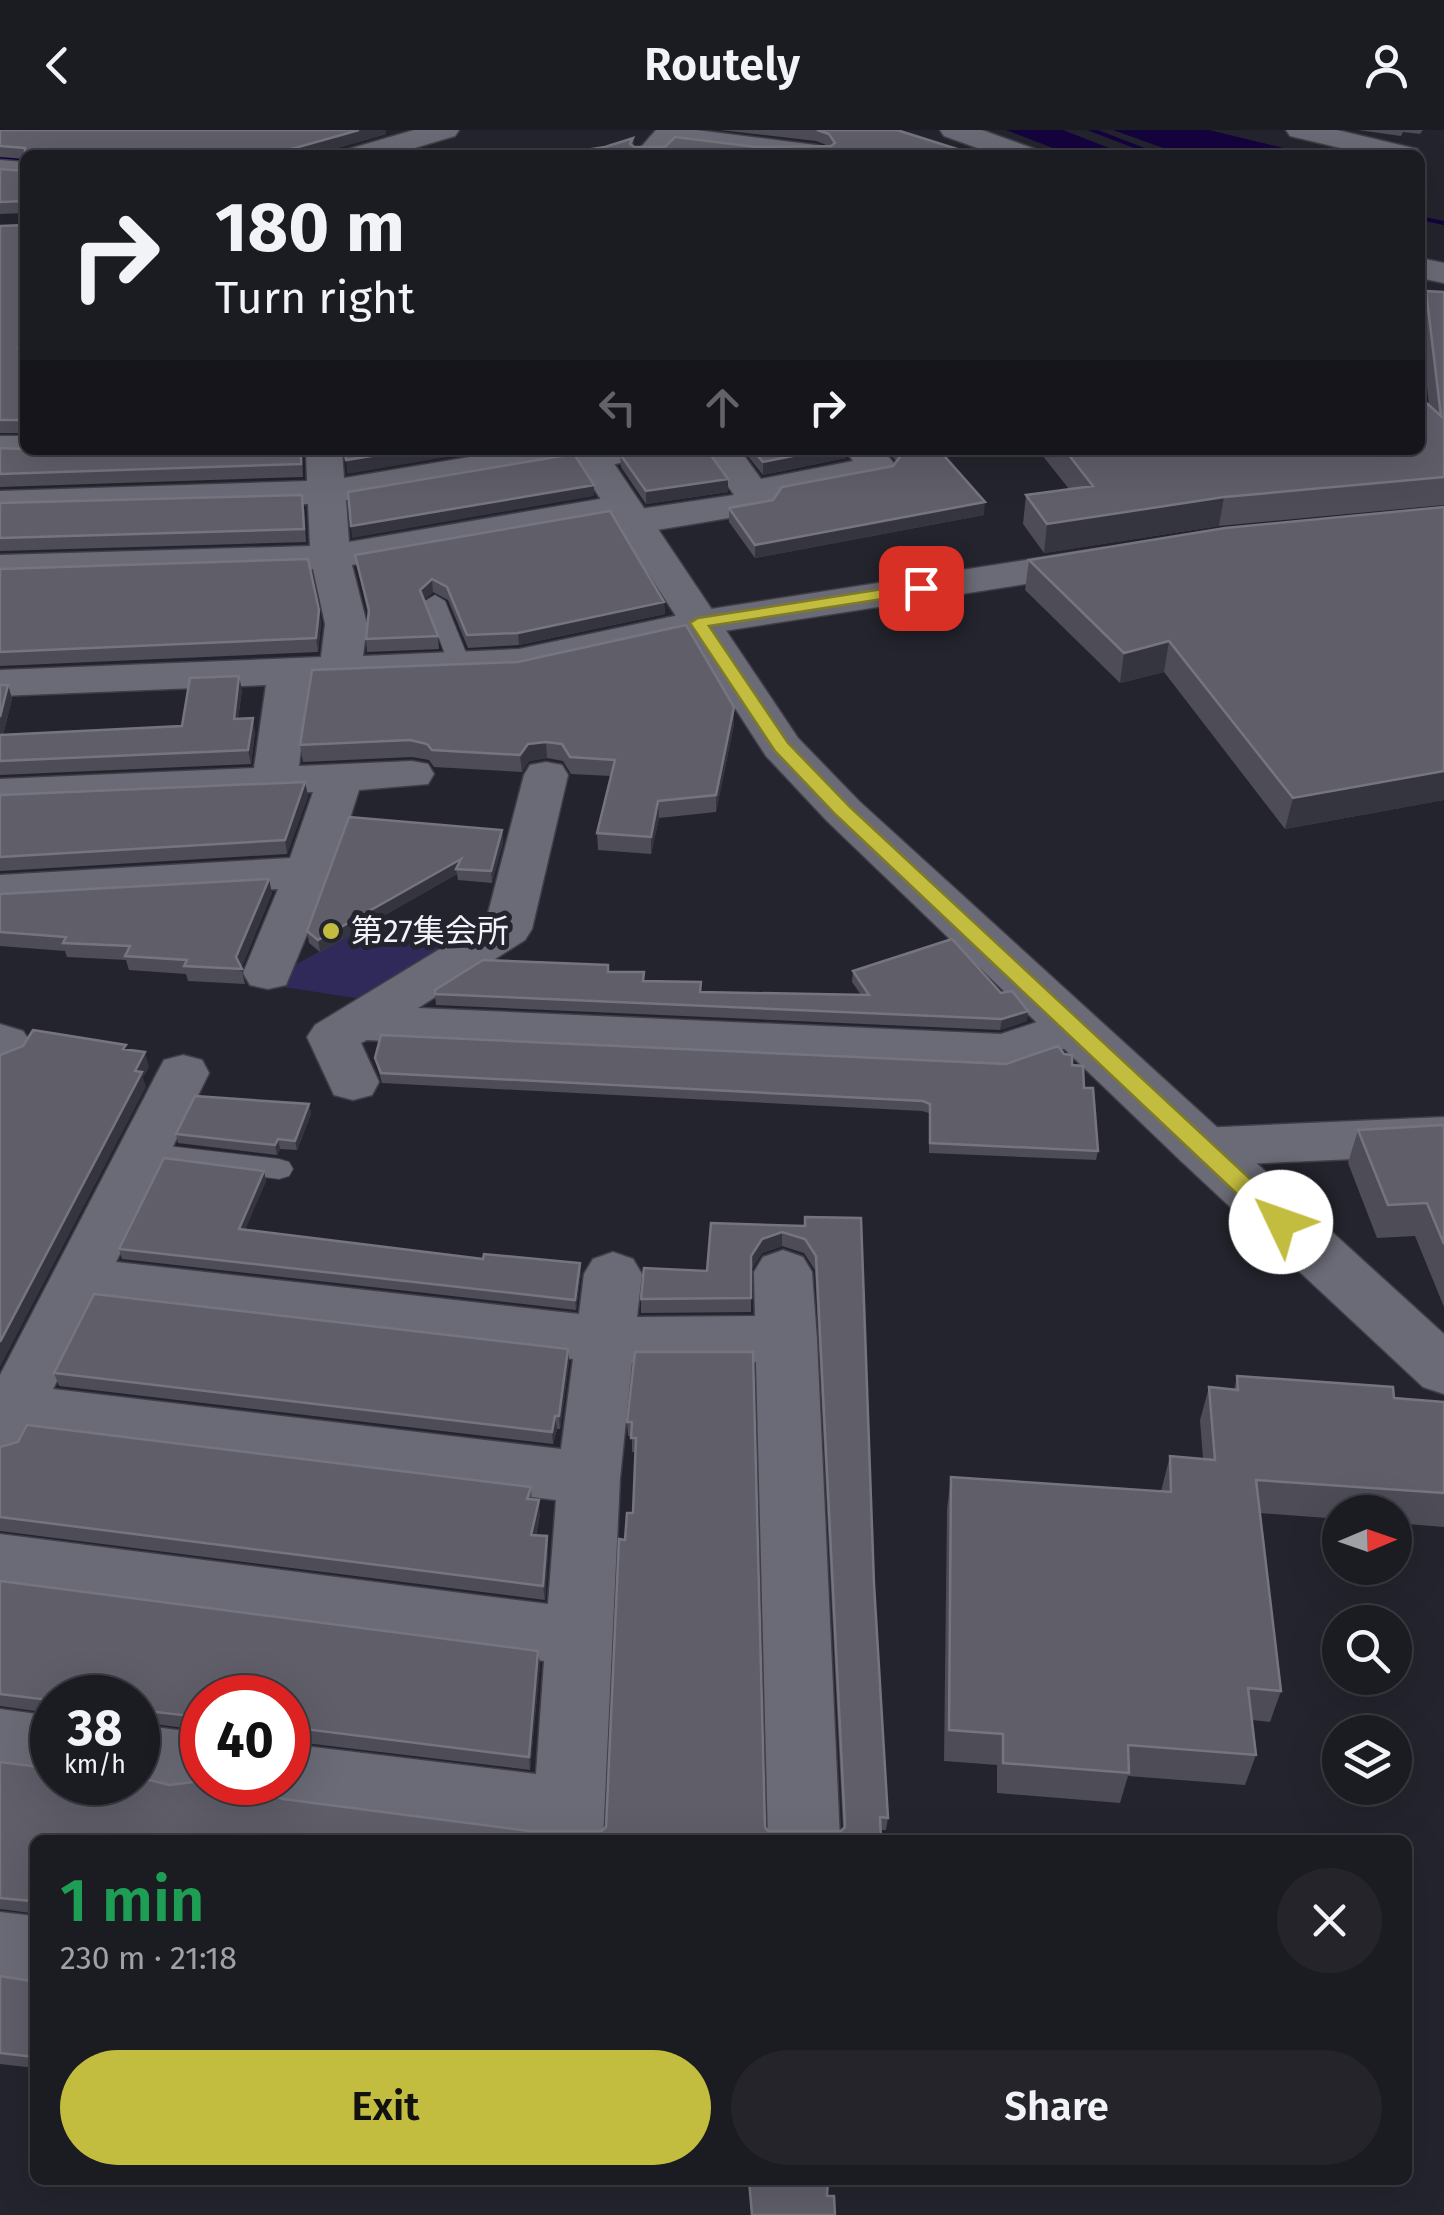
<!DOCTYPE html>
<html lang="en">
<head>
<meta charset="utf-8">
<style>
  body { margin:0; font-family:"Fira Sans","Noto Sans JP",sans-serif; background:#24242a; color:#f1f3f6; height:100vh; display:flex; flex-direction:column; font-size:38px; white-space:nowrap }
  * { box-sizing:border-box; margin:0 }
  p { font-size:32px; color:#a0a1a5 }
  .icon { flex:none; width:55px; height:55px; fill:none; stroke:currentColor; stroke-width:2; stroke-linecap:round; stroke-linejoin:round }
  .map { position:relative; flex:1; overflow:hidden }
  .details { position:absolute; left:30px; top:1705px; width:1382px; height:350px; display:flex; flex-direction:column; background:#1b1b22; border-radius:15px; box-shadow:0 10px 40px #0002,0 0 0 2px #393940 }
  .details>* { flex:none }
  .guide { position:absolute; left:20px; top:20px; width:1405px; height:305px; border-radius:15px; box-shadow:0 10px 40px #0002,0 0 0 2px #393940; background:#1b1b22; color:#f1f3f6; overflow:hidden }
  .needle { width:65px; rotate:88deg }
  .tools { position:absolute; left:1322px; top:1365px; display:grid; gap:20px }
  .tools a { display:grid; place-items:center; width:90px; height:90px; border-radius:50%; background:#1b1b22; box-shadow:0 10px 40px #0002,0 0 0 2px #393940; font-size:50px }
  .speed { position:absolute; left:30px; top:1545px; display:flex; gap:20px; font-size:50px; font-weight:700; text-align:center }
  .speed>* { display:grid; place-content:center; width:130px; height:130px; border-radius:50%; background:#1b1b22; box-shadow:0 10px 40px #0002,0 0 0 2px #393940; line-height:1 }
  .speed small { font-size:25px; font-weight:400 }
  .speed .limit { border:15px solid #d22; background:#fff; color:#111 }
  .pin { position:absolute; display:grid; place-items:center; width:85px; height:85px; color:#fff; margin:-42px; border-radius:20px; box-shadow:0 5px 15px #0006 }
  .me { position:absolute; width:110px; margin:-55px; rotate:312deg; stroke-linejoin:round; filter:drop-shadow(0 0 8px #0008) }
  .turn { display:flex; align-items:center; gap:35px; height:210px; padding:0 30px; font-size:45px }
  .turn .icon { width:130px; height:130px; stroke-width:2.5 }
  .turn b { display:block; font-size:70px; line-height:85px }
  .lanes { display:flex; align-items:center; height:95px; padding:0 30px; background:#0003; justify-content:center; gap:50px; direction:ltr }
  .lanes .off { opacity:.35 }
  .round { display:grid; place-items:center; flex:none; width:105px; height:105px; border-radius:52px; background:#24242a }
  .headline { display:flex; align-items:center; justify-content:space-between; height:170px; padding:0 30px }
  h1 { font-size:60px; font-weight:600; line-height:75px; color:#1e9e55 }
  .action { display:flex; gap:20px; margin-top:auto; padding:20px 30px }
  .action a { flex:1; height:115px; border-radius:60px; background:#c3bd3f; color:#111; font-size:40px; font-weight:600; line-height:115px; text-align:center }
  .action a+a { background:#24242a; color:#f1f3f6 }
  header { display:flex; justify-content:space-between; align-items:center; height:130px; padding:0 30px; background:#1b1b22; font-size:45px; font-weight:600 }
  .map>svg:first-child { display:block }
</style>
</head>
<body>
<header><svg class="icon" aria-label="back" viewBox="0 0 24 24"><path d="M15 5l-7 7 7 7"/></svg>Routely<svg class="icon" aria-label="person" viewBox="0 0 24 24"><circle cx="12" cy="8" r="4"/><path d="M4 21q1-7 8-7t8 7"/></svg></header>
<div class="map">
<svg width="1444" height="2085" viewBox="0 0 1444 2085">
  <rect width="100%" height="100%" fill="#24242e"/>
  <!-- green -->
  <path fill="#302a5b" d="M379,789L444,820L362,869L277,856L284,841Z"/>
  <!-- water -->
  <path fill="#15033e" d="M1006,0H1063L1127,25H1071Z
    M1113,0H1209L1313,25H1183Z"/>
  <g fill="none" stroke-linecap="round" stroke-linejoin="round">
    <!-- stream -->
    <path fill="#15033e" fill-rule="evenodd" d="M1087,0H1098L1163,25H1152Z
      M1420,86L1444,91V95L1420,90Z"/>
    <!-- river -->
    <path fill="#15033e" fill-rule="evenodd" d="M30,0H86C73,20 47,25 25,25V36L0,44V14Z"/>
    <!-- lane casing -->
    <g stroke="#403f48" stroke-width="2">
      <path id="lane" d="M435,465L445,471L471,535L467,539L460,541L449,535L425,471Z
        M142,1013L279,1029L289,1032L293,1039L289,1046L279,1049L132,1030L128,1023L132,1016Z"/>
    </g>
    <!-- street casing -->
    <g stroke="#403f48" stroke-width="3">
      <path id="street" d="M656,0H696L816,15L826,18L831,24L756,25L674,15L665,25H634Z
        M940,0H982L1035,19L1040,25H997L944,6Z
        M1286,0H1337L1417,19L1422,25H1370L1290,6Z
        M0,30L25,32V50L0,48Z
        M1420,128L1444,133V153L1420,148Z
        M0,306H25V320H41L25,328H0Z
        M306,320H342L344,348L512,320H649L644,328L592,339L576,331L346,370L349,412L623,365L636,368L642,376L640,379L734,365L703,320H740L761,349L853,331L845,320H883L897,337L891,345L776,368L778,372L772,380L759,383L633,404L619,400L614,392L616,389L352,435L367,494L363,526L519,519L698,481L1103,418L1117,422L1123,430L1117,438L1103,442L698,505L519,545L309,553L299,636L412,631L428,634L434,644L428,654L359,660L333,742L286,855L268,859L250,855L243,843L278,759L0,775V745L290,728L313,662L0,677V649L254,638L266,555L0,566V540L321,527L325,494L313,439L0,449V425L310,416L308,374L0,383V361L307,351Z
        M546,632L562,635L568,645L532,799L525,810L418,878L1001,904L1073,880L1091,885L1099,897L1091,909L1005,940L367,910L361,913L379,952L372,965L353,970L334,965L307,907L315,895L486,791L524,645L530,635Z
        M0,894L23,901L31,913L18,932L0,938Z
        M183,925L202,930L209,943L116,1132L579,1184L584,1144L593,1129L613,1122L633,1129L642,1144L637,1187L755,1186L754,1142L763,1127L783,1120L803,1127L812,1142L817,1209L840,1710H768L756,1232L632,1233L620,1348L603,1710H531L288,1678L263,1669L256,1652H288V1614L536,1644L544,1531L0,1460V1404L548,1474L556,1370L30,1305L22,1322L0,1329V1245L157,943L164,930ZM96,1173L573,1229L561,1319L53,1259Z
        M1444,987V1025L1200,1036L1181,1031L1173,1017L1181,1003L1200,998Z
        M0,1579L52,1586V1648L0,1641Z
        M138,1595L202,1603V1652H229L227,1658C193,1670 155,1665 121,1652H138Z
        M0,1782L35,1786V1860L0,1854Z"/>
    </g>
    <!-- secondary casing -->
    <g stroke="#403f48" stroke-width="3">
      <path id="secondary" d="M414,0H459L455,6L391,25H344L349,19Z
        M569,320H605L798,608L859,671L1444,1204V1264L1423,1257L1181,1031L827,691L766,626Z"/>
    </g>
    <!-- lane -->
    <use href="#lane" fill="#6b6b77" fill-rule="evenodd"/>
    <!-- street -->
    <use href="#street" fill="#6b6b77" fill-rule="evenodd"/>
    <!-- secondary -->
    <use href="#secondary" fill="#6b6b77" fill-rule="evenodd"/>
  </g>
  <!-- wall -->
  <path fill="#4d4c57" d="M0,0L386,4L313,25H25V29L0,27Z
    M720,0H897L976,25H553L605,17L633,8L634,17L829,16L816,11Z
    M1358,0H1423L1420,4L1403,2L1401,6Z
    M0,39L25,41V303H0V96L25,95V83L0,84Z
    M1426,161L1444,162V375L1219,396L1044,423L1023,394L1026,365L1069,359L1038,320H1420L1429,275L1420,192Z
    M0,318L25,320H302L303,347L0,357Z
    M743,320H847L846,328L763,345Z
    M886,320H939L984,385L755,428L729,392V378L773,370L893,336L896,331Z
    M620,324L728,349V362L646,374L621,337Z
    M0,373L304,378L306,412L0,421Z
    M1444,377V670L1285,699L1164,542L1120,553L1025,460L1029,430Z
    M355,425L664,472L665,484L519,515L468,518L448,470L433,462L424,470L438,506L439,519L367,522L366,509L368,484Z
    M0,439L319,480L321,494L318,522L0,536Z
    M0,555H8L12,569L3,605L182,596L242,560L238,589L255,602L251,634L0,645Z
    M734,577V594L716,682L659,688L651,724L598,720L597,703L611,646L571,644L563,631L547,628L529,631L522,642L434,637L429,630L412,627L303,632L300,615Z
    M305,652L308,666L287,724L0,741V665Z
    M502,700L503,712L492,753L458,750L457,744L320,822L309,813L307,801Z
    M272,763L241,838L245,854L188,851L186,844L129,840L126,830L67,827L65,821L0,816V764Z
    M853,841L1027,891L1000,900L436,875L435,864L608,842L701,862L861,865L852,852Z
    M375,928L1072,935L1084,958L1098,1021L1096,1030L929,1023V983L922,981L382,953Z
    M309,974L311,984L297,1020L280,1019L277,1025L178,1013L176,1004Z
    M1444,995V1177L1415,1106L1377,1108L1348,1033L1358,1000Z
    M264,1041L266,1051L245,1099L483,1129L580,1133L581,1142L576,1180L122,1129L119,1119Z
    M805,1087L861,1088L874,1454L888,1688L886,1700H881V1710H35V1938L0,1934V1846L31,1851V1783L0,1779V1632L48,1638L49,1583L0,1576V1451L538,1521L540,1534L530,1640L288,1611V1568H202V1639L200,1600L138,1592V1568H52V1652H138V1647L169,1655L202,1651V1652H254L257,1660L283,1669L529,1701H602L606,1697L619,1409L625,1410L627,1383H633L636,1322H632V1306H628L627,1292L635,1222H753L765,1697L768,1701H841L843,1699L815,1140L804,1123L782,1116L762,1123L751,1140V1182L641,1183V1169L644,1138L707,1141L711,1093L804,1096Z
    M568,1219L569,1232L560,1299H557L553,1314L59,1256L54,1243Z
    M1237,1246L1394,1268L1444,1272V1397L1395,1393V1382H1340V1389L1260,1383L1281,1561L1270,1592L1252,1590L1256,1625L1245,1655L1128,1646L1120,1673L997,1663V1635L944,1631L947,1379L951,1347L1161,1361L1170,1326L1203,1329L1200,1290L1209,1257L1234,1260Z
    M0,1317L531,1357L532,1370L540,1384L536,1406H547L548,1420L545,1470L0,1401Z"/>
  <!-- shaded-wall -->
  <path fill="#35353f" d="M359,0H386V4L313,25H270Z
    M409,320H489L347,344L346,330Z
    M823,320H847L846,328L763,345V332Z
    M728,349V362L646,374V361Z
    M594,355V366L352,408L351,396Z
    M1224,367L1219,396L1044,423L1047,394Z
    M985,372L984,385L755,428V415Z
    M432,449L433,462L422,472L420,460Z
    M664,472L665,484L519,515L518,503Z
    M319,480L321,494L318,522L316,508Z
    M1169,511L1164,542L1120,553L1124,523Z
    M239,546L242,560L236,603L234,589Z
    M8,555L12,569L0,617V587Z
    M734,577V594L716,682V665Z
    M253,588L255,602L251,634L248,620Z
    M546,612L547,628L529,631L522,642L520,625L528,614Z
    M1444,641V670L1285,699L1293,668Z
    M305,652L308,666L287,724L285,710Z
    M658,671L659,688L651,724V707Z
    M502,700L503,712L492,753L491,741Z
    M461,729L456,739L457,744L320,822L318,810Z
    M269,749L272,763L240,842L236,827Z
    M1028,881L1027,891L1000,900L1002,889Z
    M145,922L149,937L143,948L146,957L0,1237V1212Z
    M309,974L311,984L297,1020L295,1011Z
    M278,1009L280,1019L277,1025L275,1015Z
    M264,1041L266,1051L242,1108L239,1099Z
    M782,1102V1116L762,1123L751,1140V1126L762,1109Z
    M580,1133L581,1142L576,1180L575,1170Z
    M568,1219L569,1232L560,1299L559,1286Z
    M555,1286L557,1299L553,1314L552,1302Z
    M539,1370L540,1384L533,1419L531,1405Z
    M547,1406L548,1420L545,1470L543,1456Z
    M538,1521L540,1534L530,1640L529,1627Z"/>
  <!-- building -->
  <path fill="#5f5e69" stroke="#76757f" stroke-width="2.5" d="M0,0H359L270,25H196L185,19L176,25L131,19L124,25H25V18L0,16Z
    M817,0H897L976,25H660L637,22L640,25H553L605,17L633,8L630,14L634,17H665L675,7L756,17L831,16L835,13L829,4Z
    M25,30V208L19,217H25V298L24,290H0V96L25,95V71L0,72V39L25,41Z
    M1426,161L1444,162V347L1224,367L1047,394L1026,365L1093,356L1065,320H1420V267L1441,286Z
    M25,317V320H301V334L0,344V318L22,319Z
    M344,320H409L346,330Z
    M635,320H707L728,349L646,361L620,324Z
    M753,320H823L763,332Z
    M898,320H939L985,372L755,415L729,378L773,370L782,357L893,336L902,324Z
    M574,324L594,355L351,396L348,362Z
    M302,365L304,399L0,408V373Z
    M1444,377V641L1293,668L1169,511L1124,523L1029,430L1225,398Z
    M610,381L664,472L518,503L467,505L447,457L432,449L420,460L438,506L366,509L369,480L355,425Z
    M308,429L319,480L316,508L0,522V439Z
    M686,495L734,577L716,665L658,671L651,707L597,703L615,630L570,627L562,614L546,612L528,614L520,625L432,620L427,614L410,610L300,615L312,540L518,532Z
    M239,546L234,589L253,588L248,620L0,631V605L182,596L190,548Z
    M0,555H8L0,587Z
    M305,652L285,710L0,727V665Z
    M349,687L502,700L491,741L456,739L461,729L318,810L307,801Z
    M269,749L236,827L242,839L184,836L187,830L125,826L130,816L63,813L66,807L0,802V764Z
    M952,809L1001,863L1012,861L1028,881L1002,889L435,864V860L483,830L608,835V842H644L643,851L701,852L700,862L869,865L853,841Z
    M33,900L126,915L123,919L145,922L135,941L142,942L0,1212V925L23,916Z
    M381,905L1006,934L1058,916L1064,924L1072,925V935L1083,936L1084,958H1093L1098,1021L930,1013V974L923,971L381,943L375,928Z
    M195,966L309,974L295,1011L278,1009L275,1015L176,1004Z
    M1444,995V1114L1427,1073L1388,1075L1358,1000Z
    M164,1028L264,1041L239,1099L483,1129L484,1124L580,1133L575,1170L119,1119Z
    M805,1087L861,1088L874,1454L888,1688L880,1687L881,1710H35V1927L0,1923V1846L31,1851V1771L0,1768V1632L48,1638L49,1570L0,1564V1451L538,1521L529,1627L288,1597V1568H202V1635H201L200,1587L138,1580V1568H52V1652H138V1647L169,1655L202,1651V1652H254L257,1660L283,1669L529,1701H602L606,1697L619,1409L625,1410L627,1383H633L636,1308H631L632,1292H627L635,1222H753L765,1697L768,1701H841L845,1697L816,1126L805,1109L782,1102L762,1109L751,1126V1168L641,1169L644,1138L707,1141L711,1093L805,1096Z
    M94,1164L568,1219L559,1286H555L552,1302L54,1243Z
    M1237,1246L1393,1257L1394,1268L1444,1272V1363L1256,1350L1281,1561L1248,1558L1256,1625L1128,1615L1129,1643L1003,1633V1604L949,1600L951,1347L1171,1362L1170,1326L1215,1330L1209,1257L1238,1260Z
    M27,1295L531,1357L527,1369L539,1370L531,1405L547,1406L543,1456L0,1387V1317L18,1312Z
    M749,2050H828L827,2066H834L835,2085H752Z"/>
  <!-- route -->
  <path fill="#c3bd3f" stroke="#7f7b29" stroke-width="2.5" d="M921,453L930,458L927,462L709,496L788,613L850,677L1289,1085L1293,1092L1289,1098H1273L836,685L775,621L690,493L698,488Z"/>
  <!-- markers -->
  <circle fill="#c3bd3f" stroke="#24242e" stroke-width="4" cx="331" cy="801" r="10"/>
  <g text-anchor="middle" stroke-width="10" stroke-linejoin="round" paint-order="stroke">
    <!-- poi labels -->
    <g font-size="32" fill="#f2f2f9" stroke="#24242e" text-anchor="start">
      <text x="351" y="812">第27集会所</text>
    </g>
  </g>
</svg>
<div class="tools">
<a><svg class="needle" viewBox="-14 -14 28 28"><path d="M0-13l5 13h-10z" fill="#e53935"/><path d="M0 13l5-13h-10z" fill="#a0a1a5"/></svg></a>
<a><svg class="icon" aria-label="search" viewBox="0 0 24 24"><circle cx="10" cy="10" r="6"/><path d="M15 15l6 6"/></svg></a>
<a><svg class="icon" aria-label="layers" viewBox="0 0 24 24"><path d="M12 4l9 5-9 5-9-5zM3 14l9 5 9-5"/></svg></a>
</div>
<div class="speed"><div>38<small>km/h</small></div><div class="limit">40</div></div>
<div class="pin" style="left:921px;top:458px;background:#d93025"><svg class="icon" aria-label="arrive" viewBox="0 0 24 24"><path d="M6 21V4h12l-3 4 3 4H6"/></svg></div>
<svg class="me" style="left:1281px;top:1092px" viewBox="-20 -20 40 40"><circle r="19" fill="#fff"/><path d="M0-13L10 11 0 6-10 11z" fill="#c3bd3f"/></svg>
<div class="guide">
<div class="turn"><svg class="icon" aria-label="right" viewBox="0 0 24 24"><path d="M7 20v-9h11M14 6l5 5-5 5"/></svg><div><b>180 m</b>Turn right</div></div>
<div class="lanes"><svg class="icon off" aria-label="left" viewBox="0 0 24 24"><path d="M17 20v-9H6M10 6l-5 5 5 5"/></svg><svg class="icon off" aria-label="ahead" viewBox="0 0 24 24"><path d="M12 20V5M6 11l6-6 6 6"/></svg><svg class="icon" aria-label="right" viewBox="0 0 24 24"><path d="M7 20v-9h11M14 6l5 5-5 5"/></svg></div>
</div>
<section class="details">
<div class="headline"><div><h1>1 min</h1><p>230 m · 21:18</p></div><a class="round"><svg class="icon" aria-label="close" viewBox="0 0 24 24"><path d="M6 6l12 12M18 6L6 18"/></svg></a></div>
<div class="action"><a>Exit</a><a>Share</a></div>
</section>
</div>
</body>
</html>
